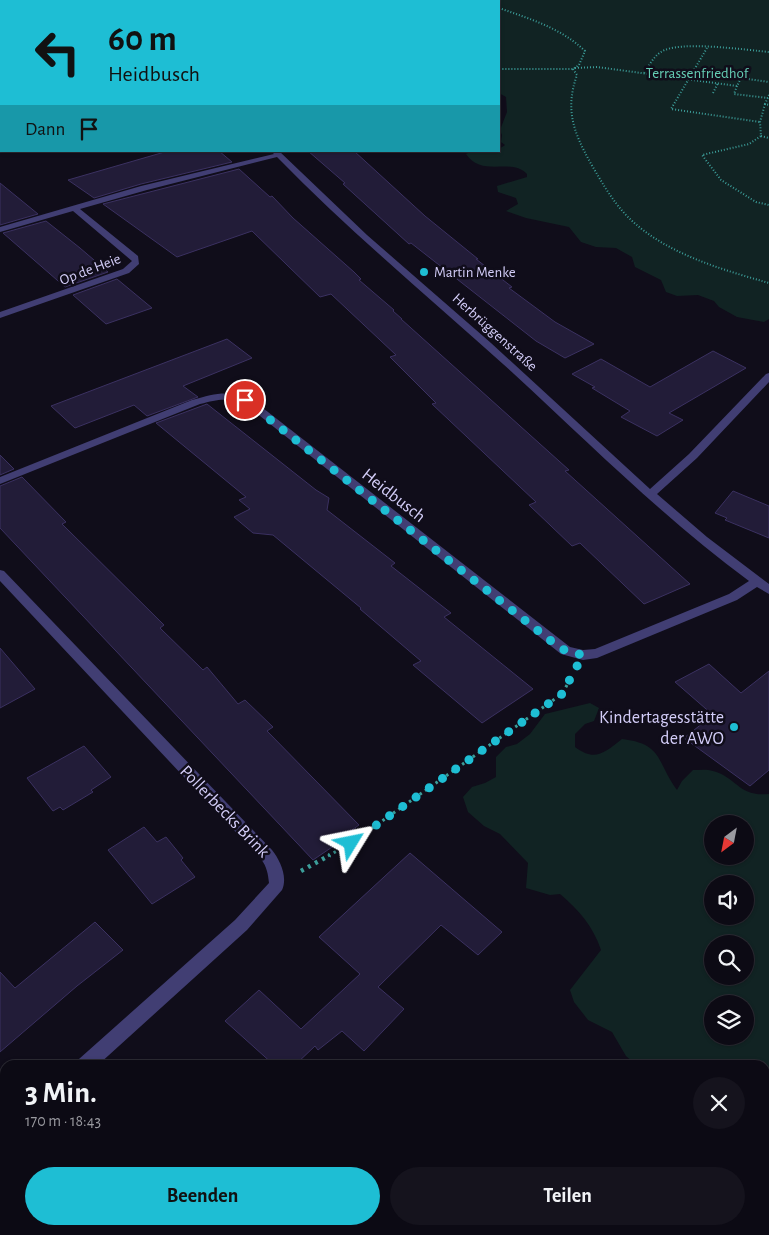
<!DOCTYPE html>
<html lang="de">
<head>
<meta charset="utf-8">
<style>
  body { margin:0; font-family:"Alegreya Sans",sans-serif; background:#15131d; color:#f1f3f6; height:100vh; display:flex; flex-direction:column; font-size:19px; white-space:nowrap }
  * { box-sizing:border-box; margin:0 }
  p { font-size:16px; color:#9a9aa0 }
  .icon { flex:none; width:28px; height:28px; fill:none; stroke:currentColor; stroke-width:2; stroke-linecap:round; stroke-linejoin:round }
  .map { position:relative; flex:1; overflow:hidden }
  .panel { position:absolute; left:0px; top:1060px; width:770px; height:175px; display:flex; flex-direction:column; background:#0c0a14; border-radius:15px 15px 0 0; box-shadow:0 1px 4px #0004,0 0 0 1px #2c2b34 }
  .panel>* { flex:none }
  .banner { position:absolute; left:0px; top:0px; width:500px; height:152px; box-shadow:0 1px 4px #0004,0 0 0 1px #2c2b34; background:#1ebed4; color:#111; overflow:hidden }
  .needle { width:32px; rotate:212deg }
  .buttons { position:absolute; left:704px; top:815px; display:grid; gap:10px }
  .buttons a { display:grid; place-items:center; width:50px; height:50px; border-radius:50%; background:#0c0a14; box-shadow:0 1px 4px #0004,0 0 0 1px #2c2b34; font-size:25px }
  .pin { position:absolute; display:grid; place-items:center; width:42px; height:42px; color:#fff; margin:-21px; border:2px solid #fff; border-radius:50%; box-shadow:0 1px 5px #0007 }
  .me { position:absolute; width:55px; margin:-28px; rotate:55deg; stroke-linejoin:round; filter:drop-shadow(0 0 4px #0008) }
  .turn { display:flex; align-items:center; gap:18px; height:105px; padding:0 25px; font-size:22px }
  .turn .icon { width:65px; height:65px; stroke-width:2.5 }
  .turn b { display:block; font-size:35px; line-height:42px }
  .then { display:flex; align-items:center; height:48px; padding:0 25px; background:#0003; gap:10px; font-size:19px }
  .round { display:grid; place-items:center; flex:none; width:52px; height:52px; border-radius:26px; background:#15131d }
  .summary { display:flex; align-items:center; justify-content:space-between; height:85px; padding:0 25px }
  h1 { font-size:30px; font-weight:700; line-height:38px }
  .action { display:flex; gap:10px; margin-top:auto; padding:10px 25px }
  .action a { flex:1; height:58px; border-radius:30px; background:#1ebed4; color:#111; font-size:20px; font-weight:700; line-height:58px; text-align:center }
  .action a+a { background:#15131d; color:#f1f3f6 }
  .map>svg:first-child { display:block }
</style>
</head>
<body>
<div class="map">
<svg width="769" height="1235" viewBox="0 0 769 1235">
  <rect width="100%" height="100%" fill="#100d1a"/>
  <!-- green -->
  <path fill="#112323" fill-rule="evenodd" d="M193,0H769V319L764,322L737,317L719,307L714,301L698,295L677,296L666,292L661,280L635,267L632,257L616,248L596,247L581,242L569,227L526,218L506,211L518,204L516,198L498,192L497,186L527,177V174C511,157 482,178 466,154C481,145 488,158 505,145L501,142L502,135L500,130L507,112L506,97L499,93V1Z
    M590,703L599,708L594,721L585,724L575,734V747C595,762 604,753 622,739C664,744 656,762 677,790L682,781L693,770C700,770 707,769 713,771C738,778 738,797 769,794V1149L765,1138V1065H636L626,1056L612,1032L588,1020L574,1002L570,990L601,950C593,926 579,910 560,894L550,895L526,888L528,863L500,834L484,826L468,812L463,797L472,787L485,783L496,777V757L506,747L517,744L530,734L545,714ZM712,824H745V856H712ZM712,884H745V916H712ZM712,944H745V976H712ZM712,1004H745V1036H712Z"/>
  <!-- building -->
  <path fill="#221c38" stroke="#3b3161" d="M168,151H219L232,162L141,184L94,198L68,180Z
    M308,151H354L425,216L478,259H476L512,287L509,288L555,322L594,344L565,358L536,341L411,243L409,244L343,184L345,183Z
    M239,169L270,197L272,196L293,218L354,272L361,279L359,280L394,310L393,311L402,319H401L569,470L565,471L690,584L644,604L580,543L572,546L529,505L536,502L432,404L436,403L390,357L396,355L331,294L320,297L252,231L177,257L103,204Z
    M0,183L38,214L0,225Z
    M46,221L80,248L108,272L65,287L3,233Z
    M117,279L152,308L106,324L73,295Z
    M227,339L252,358L183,386L198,397L147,416L134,405L75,428L51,406Z
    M713,351L746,368L669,413L683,420L657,436L621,417L630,411L592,388L595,387L572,374L601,359L650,387Z
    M207,404L316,490L329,498L327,510L395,563L391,566L451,613L444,617L533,689L482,723L413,665L421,661L360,609L361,608L273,535L253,533L234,517L250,509L239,500L246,497L156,423Z
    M0,455L14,469L0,475Z
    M22,477L66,522L62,524L164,625L160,628L203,670L207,667L238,704L245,700L273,727L267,731L359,825L345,835L347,837L313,860L0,528V486Z
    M733,491L769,506V538L725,520L727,518L715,513Z
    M0,648L35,689L0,708Z
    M709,664L741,693L769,671V770L750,786L684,738L713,715L675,682Z
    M84,746L111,777L91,790L93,792L63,810L60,807L53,811L27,778Z
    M144,827L157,842L166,837L183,858L181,860L195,877L152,904L108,850Z
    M410,853L502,932L478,955L441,925L378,987L404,1009L364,1051L342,1031L318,1050L315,1046L295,1065H274L225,1021L259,990L301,1029L360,974L319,937Z
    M95,922L123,950L77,986L0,1052V972L15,988Z"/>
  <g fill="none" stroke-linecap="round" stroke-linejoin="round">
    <!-- path-far2 -->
    <path stroke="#3c9d99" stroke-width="2" stroke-dasharray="1 2" stroke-linecap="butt" d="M32,0L34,1
      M461,0L467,1
      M499,8C530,19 561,28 585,51L579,65L573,69H499
      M707,48L671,109L760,122
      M575,68L597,67L737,86L741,78L769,82
      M573,69L577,75C565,109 573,131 590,162C601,181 611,199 626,215C663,253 720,269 769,283
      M644,73C649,66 653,57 661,52C678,40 747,50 769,52
      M737,86L734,94L768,98
      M713,93L718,83
      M769,95L765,104L769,105
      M765,104L760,122L761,136L749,144L702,155L721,180L756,202L769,205
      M761,136L769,138"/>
    <!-- path-far1 -->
    <path stroke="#3c9d99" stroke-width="3" stroke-dasharray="2.5 4" stroke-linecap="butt" d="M328,856L351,843L562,694L572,676"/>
    <!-- path -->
    <path stroke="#3c9d99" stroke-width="4.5" stroke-dasharray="3 5" stroke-linecap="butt" d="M301,871L330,855"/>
    <!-- minor -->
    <path fill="#413e73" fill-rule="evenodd" d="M177,0H185L186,1H178Z
      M0,2H1V6H0Z
      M0,59H1V63H0Z
      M271,151H279L367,235L491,343L650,489L689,454L766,374L769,373V382L697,458L657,494L707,537L769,584V594L757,587L737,600L597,658L583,660L561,654L251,409C231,397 222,398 200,404L0,484V477L192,400C220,392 233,389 259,405L570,647L583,650L595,649L729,594L749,581C665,519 591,445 514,374C435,302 352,234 277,157L147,190L80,209L138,256L139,264L129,273L0,318V312L123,269L132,261L73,211L0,232V227L141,186L274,154Z
      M0,570L4,571L272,850C280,860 288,877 282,890L247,930L98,1065H76L79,1059L235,920L269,883C268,874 267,867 261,859L0,581Z
      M5,1128V1149L0,1151V1130Z"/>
  </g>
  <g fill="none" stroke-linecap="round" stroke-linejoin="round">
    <!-- route -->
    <path stroke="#1ebed4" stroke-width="9" stroke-dasharray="0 16.2" d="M245,400L555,644L566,651L583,655L562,694L351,843"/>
  </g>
  <!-- markers -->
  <g fill="#1ebed4" stroke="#100d1a" stroke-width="2">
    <circle cx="424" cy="272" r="5"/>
    <circle cx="734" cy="727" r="5"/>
  </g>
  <g text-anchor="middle" stroke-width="5" stroke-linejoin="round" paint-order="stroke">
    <!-- far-park labels -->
    <g font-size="15" fill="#65cdb5" stroke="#100d1a">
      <text x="697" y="78">Terrassenfriedhof</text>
    </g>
    <!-- far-street labels -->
    <g font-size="15" fill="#d3cdf8" stroke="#100d1a">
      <text transform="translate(90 269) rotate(-21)" y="5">Op de Heie</text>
      <text transform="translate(495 332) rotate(42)" y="5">Herbrüggenstraße</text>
    </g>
    <!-- far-poi labels -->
    <g font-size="15" fill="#d3cdf8" stroke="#100d1a" text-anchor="start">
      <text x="434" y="277">Martin Menke</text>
    </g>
    <!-- street labels -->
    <g font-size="18" fill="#d3cdf8" stroke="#100d1a">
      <text transform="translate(394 495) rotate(38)" y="6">Heidbusch</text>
      <text transform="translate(225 811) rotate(46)" y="6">Pollerbecks Brink</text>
    </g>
    <!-- poi labels -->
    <g font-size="18" fill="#d3cdf8" stroke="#100d1a" text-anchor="end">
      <text x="724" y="723">Kindertagesstätte<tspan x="724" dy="21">der AWO</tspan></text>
    </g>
  </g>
</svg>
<div class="buttons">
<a><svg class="needle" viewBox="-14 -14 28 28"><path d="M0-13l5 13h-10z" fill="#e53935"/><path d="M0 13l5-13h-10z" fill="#9a9aa0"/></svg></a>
<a><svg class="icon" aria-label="sound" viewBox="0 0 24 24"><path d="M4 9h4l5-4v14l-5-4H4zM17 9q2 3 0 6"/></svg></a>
<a><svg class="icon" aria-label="search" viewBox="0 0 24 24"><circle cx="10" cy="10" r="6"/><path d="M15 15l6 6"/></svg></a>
<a><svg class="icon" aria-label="layers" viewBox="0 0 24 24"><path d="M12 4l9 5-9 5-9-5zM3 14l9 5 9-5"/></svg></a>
</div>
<div class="pin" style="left:245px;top:400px;background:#d93025"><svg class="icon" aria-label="arrive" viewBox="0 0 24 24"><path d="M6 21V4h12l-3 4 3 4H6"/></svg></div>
<svg class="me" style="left:351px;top:843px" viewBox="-20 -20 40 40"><path d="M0-17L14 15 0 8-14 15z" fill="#1ebed4" stroke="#fff" stroke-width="4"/></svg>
<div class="banner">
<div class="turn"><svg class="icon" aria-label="left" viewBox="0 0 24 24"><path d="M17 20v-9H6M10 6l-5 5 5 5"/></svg><div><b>60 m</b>Heidbusch</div></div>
<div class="then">Dann<svg class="icon" aria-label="arrive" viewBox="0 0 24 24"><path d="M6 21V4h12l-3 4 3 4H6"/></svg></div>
</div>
<section class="panel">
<div class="summary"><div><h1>3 Min.</h1><p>170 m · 18:43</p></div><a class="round"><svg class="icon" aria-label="close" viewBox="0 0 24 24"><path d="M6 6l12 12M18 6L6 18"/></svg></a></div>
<div class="action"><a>Beenden</a><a>Teilen</a></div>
</section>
</div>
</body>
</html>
